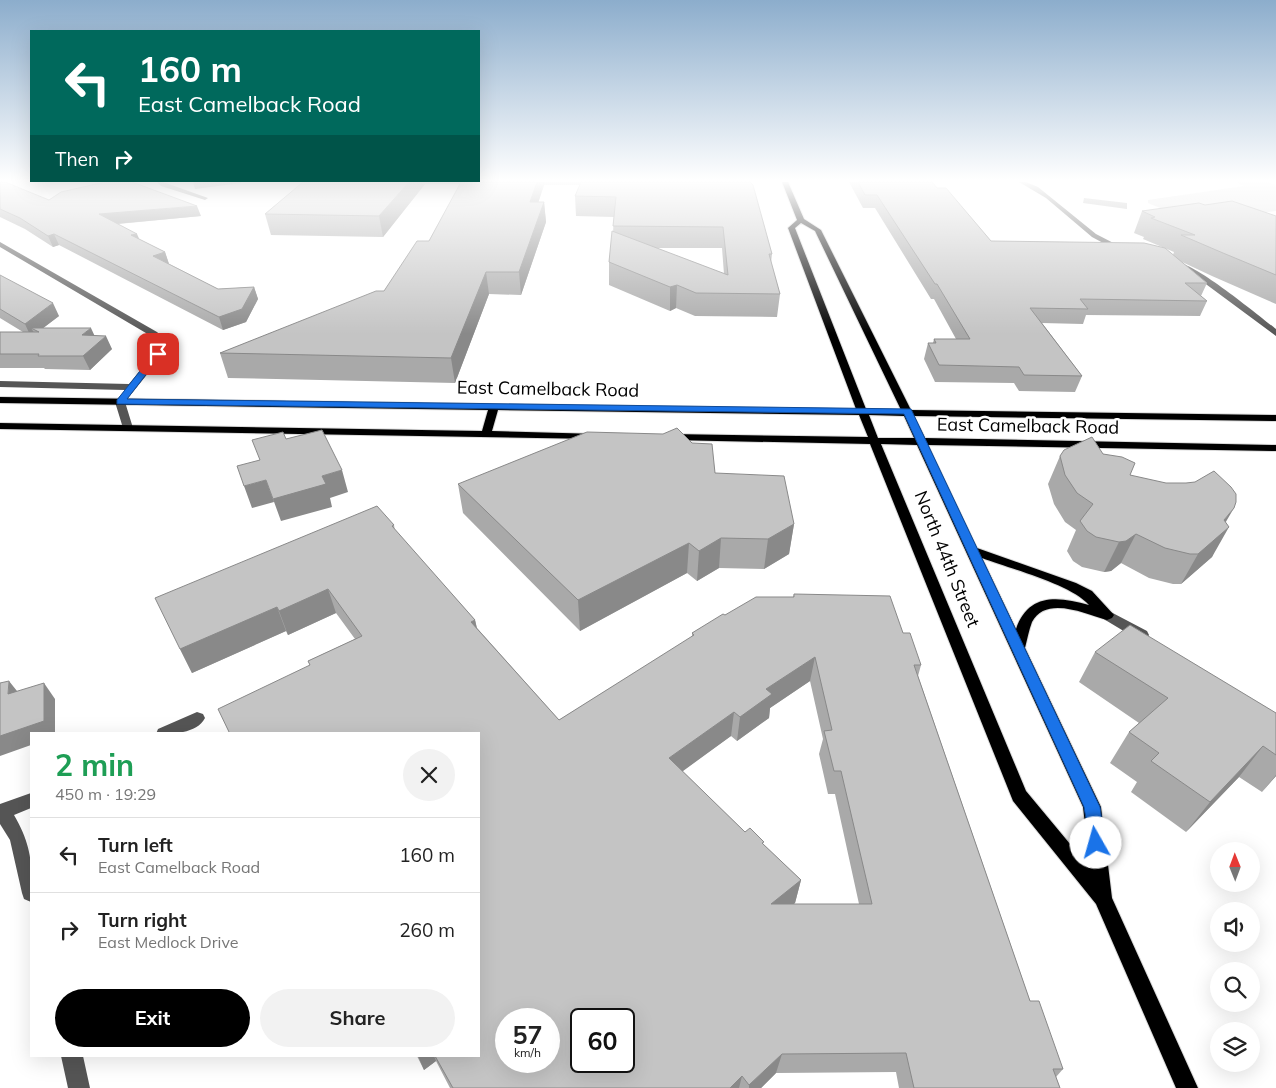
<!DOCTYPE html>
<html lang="en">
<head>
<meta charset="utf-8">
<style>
  body { margin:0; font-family:Mulish,sans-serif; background:#f2f2f2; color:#222; height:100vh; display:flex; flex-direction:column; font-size:19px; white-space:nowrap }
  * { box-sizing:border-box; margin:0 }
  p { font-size:16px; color:#767676 }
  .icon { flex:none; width:28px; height:28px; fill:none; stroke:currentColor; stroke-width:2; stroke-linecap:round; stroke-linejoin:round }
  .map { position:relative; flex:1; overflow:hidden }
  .details { position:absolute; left:30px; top:732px; width:450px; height:325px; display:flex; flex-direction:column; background:#fff; border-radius:0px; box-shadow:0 5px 20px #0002 }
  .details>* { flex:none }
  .banner { position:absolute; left:30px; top:30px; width:450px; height:152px; border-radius:0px; box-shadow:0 5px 20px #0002; background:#00695c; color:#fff; overflow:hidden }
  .needle { width:32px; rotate:359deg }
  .fabs { position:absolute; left:1210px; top:842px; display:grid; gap:10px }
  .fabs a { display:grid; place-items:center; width:50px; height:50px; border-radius:50%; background:#fff; box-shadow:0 5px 20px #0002; font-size:25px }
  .speed { position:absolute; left:495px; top:1008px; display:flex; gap:10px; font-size:25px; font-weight:700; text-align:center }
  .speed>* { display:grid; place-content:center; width:65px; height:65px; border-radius:50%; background:#fff; box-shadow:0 5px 20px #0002; line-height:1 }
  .speed small { font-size:12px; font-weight:400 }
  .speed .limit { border:2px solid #111; border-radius:8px; background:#fff; color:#111 }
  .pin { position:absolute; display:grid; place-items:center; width:42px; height:42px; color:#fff; margin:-21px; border-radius:10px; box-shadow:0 2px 8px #0006 }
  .me { position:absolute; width:55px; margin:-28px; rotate:353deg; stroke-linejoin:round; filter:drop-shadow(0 0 4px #0008) }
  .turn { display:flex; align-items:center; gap:18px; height:105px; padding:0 25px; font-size:22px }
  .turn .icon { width:65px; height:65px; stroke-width:2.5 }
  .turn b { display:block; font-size:35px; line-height:42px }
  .then { display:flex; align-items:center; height:48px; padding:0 25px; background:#0003; gap:10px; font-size:19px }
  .round { display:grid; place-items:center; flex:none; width:52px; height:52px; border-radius:26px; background:#f2f2f2 }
  .headline { display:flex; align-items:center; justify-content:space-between; height:85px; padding:0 25px }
  h1 { font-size:30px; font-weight:700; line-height:38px; color:#1e9e55 }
  .button { display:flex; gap:10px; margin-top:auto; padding:10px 25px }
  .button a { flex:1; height:58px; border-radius:30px; background:#000; color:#fff; font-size:20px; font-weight:700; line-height:58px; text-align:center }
  .button a+a { background:#f2f2f2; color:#222 }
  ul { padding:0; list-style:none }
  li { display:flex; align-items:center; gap:15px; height:75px; padding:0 25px; border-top:1px solid #e0e0e0 }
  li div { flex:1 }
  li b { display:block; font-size:19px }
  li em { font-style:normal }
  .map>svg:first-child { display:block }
</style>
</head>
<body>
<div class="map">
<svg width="1276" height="1088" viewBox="0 0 1276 1088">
  <rect width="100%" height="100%" fill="#fff"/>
  <!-- green -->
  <path fill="#dcdcdc" d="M1236,182H1267L1276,185V211L1194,222L1148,203V200L1244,186Z"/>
  <!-- water -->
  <path fill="#a3a3a3" d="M1084,198L1127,203V209L1083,203Z"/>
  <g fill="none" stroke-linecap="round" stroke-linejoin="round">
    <!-- major casing -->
    <g stroke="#dbdbdb" stroke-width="2">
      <path id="major" d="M782,182H788L804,219L821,230L911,410L1276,415V421L914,416L925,438L1276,445V451L928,445L977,548L1076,583L1092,591L1114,615L1112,618L1107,620C1086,614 1046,595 1032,622C1029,630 1027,640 1025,648L1101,807L1112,898L1198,1088H1176L1096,904L1013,801L870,444L670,440L665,437L670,434L868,437L859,415L498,410L492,431L599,434V438L595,439L0,429V423L482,431L488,410L0,403V397L856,409L788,228L797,220ZM801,223L815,231L901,410L866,409L795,228ZM869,415L904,416L914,438H878ZM881,444L917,445L1083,807L1090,868L1026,791ZM982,558C1011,569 1070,584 1089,605C1058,596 1028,593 1016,629Z"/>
    </g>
    <!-- minor -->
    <path fill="#555" fill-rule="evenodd" d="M157,182H163L208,198L205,200L161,186Z
      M1019,182H1026L1038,187L1096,234L1125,249L1118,251L1092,237L1046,198Z
      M0,242L157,332L169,343V347L125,402L133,428L132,430L128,431L123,428L115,402L125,390L0,387V381L129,384L161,345L151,336L0,247Z
      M1175,262C1193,261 1259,316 1276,329V336L1199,279L1175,266Z
      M1107,610L1147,631L1149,635L1147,639H1137L1102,618L1100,615L1102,612Z
      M197,712L203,714L205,718C197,734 171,734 156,734L158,729Z
      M31,793V808L14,815C32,846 33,866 31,902L24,899L22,893L10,840L0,824V804Z
      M61,1056H83L90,1088H68Z"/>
    <!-- major -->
    <use href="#major" fill="#000" fill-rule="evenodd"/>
  </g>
  <!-- wall -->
  <path fill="#a9a9a9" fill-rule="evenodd" d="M0,182L49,200L201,216L118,224L139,239L165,252L169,264L218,289L254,287L258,299L246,322L223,330L59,245L53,247L25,229L0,217Z
    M303,182H750L772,254L771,263L780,294L777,317L695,316L676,308L670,311L609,285V262L613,232L614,217L576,216L575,196L580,185H544L538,202H544L546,222L521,295L489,294L455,383L228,378L220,353L384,291L429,241L460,184H425L383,237L271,235L265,214ZM655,248H722L724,274Z
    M849,182H932L937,188L991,241L1173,255L1174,252L1143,239L1144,237L1134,233L1142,211L1205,205L1276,216V304L1212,276L1180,261L1207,283L1201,296L1207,301L1200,316L1086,315L1083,324L1042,323L1082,376L1075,392L1019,391L1014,383L935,382L924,359L928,343H933L934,339H956L934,299H931L875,208H863Z
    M0,275L59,316L43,328L94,336L112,349L90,370L45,369L44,368H0V332H23L0,318Z
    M1103,454L1130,475L1226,523L1212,557L1181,584H1173L1149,578L1121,563L1111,571L1104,572L1082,567L1073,561L1067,551L1076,530L1065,522L1054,504L1048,484L1060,456Z
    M715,473L794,524L789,554L764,569L719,568L697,581L687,573L580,631L463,513L458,484Z
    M394,525L395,531L475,620L477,628L559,720L692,637V633L725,615L793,597L794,594L903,633L921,665L918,676L1030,1001L1063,1069L1056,1077L1060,1088H899L896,1072L776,1073L761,1088H450L436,1061L424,1070L417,1056H479L308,661L355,639L336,613L288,635L286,631L192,673L180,649ZM810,681L823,739L819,754L828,794H835L859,904H793L795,903L801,880L764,845L745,832L682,771L731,736L737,741L769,718L770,708Z
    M1095,652L1276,713V776L1262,792L1239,777L1186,832L1131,792L1137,782L1110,763L1129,732L1139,723L1079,682Z"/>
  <!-- shaded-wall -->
  <path fill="#898989" d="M193,182H241V183L195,189Z
    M409,182H425V184L383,237L379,216Z
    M537,182H544V185L532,222L530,202Z
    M544,202L546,222L521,295L519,272Z
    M197,206L201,216L104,225L99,214Z
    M54,234L59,245L53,247L48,236Z
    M137,234L142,245L131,235Z
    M165,252L169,264L153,256Z
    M486,272L489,294L455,383L451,358Z
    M677,285L676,308L670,311V287Z
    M254,287L258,299L246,322L223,330L219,317Z
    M53,303L59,316L38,332L31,328L35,334L31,337L25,324Z
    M91,328L97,341L82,335Z
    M106,336L112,349L90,370L83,356Z
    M342,470L348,492L330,498L332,507L281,521L273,499L322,476Z
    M266,480L274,502L252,508L244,486Z
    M1234,508L1217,537L1229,527L1212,557L1181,584L1198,554L1224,520Z
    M794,524L789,554L764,569L768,539Z
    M1136,534L1121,563L1111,571L1104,572L1119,542Z
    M721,538L719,568L697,581L699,551Z
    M689,543L687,573L580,631L578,600Z
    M328,589L336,613L288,635L279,611Z
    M277,607L286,631L192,673L180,649Z
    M475,620L480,643L471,622Z
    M815,657L810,681L770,708L769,718L737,741L740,717L766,689Z
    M9,681L21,696L8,694Z
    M44,683L55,699V734H31V745L0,756V736Z
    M734,712L731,736L668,782L669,758Z
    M1263,746L1239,777L1186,832L1210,802Z
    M1276,775V776L1262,792Z
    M801,880L795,903L767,926L771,904Z
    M782,1054L776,1073L761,1088H749V1085Z
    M418,1056H434L436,1061L424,1070Z
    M742,1076L739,1088H730Z"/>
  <!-- building -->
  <path fill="#c4c4c4" stroke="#898989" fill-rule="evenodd" d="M0,182H5L49,200L61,192L105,182H132L197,206L99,214L137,234L131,235L165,252L153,256L218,289L254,287L242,309L219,317L54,234L48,236L20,218L0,209Z
    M303,182H409L379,216L265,214Z
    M461,182H537L530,202H544L519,272H486L451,358L220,353L376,291H384L417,241H429Z
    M581,182H750L753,185L772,254H769L780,294L696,293L677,285L670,287L609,262L612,231L728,275L723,227L613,226L616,197L575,196Z
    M858,182H932L937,188H946L991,241L1144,243L1165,248L1207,283H1185L1207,301L1080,299L1088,309L1030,308L1082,376L1024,375L1019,367L939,365L928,343H936L934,339H970L937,284H935L877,195H865Z
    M1232,201L1276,216V275L1223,253L1181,235H1195L1151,218L1155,217L1142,211L1199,203L1205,205Z
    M0,275L53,303L25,324L0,309Z
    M31,328H91L82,335L106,336L83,356H38L39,354H0V332H39Z
    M677,428L692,443L712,444L715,473L784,476L794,524L768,539L721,538L699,551L689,543L578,600L458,484L587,432L663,434Z
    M322,430L342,470L322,476L326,484L273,499L266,480L244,486L237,466L260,460L252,440L283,432L286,439Z
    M1092,437L1103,454L1122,457L1135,463L1130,475L1166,483H1186L1195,482L1214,471L1231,487L1236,494V502L1234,508L1224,520L1229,527L1198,554H1190L1165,548L1136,534L1126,541L1119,542L1096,537L1087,531L1080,521L1093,504L1077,493L1065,475L1060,456L1064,450Z
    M377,506L394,525L392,526L475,620L471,622L559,720L694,635L692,633L723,614L725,615L756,597H794V594L890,596L903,633H910L921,665H914L1030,1001H1039L1063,1069H1053L1060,1088H914L906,1053L782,1054L749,1085L742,1076L730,1088H453L435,1056H479V734H230L218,709L310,665L308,661L362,636L328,589L279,611L277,607L180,649L155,598ZM815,657L832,730L824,731L834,771H841L872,904H771L801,880L762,843L764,842L750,828L745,832L669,758L734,712L740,717L772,694L766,689ZM506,1019H549V1061H506ZM581,1019H624V1061H581Z
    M1130,625L1276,713V755L1263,746L1210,802L1151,761L1159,753L1129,732L1168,698L1095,652Z
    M9,681L8,694L44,683V721L0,736V683Z"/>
  <!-- sky -->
  <linearGradient id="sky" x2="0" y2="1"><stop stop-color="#8cadcc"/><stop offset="0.54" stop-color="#fff"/><stop offset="1" stop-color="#fff" stop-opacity="0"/></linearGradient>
  <rect width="1276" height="334" fill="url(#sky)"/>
  <!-- route -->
  <path fill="#1a73e8" stroke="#114b97" d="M158,351L162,354L127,399L911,409L1100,807L1105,843L1102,848L1096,850L1091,848L1084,807L904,414L117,404V400L155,352Z"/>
  <g text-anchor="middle" stroke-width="5" stroke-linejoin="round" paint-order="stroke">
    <!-- street labels -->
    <g font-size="18" fill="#000" stroke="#fff">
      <text transform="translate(548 389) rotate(1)" y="6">East Camelback Road</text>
      <text transform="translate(1028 426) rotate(1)" y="6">East Camelback Road</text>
      <text transform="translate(947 559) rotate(68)" y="6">North 44th Street</text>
    </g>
  </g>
</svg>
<div class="fabs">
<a><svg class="needle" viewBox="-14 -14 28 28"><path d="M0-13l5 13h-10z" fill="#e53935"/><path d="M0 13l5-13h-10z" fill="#767676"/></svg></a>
<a><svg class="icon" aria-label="sound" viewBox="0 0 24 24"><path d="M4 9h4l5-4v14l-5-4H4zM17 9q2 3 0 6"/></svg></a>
<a><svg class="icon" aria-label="search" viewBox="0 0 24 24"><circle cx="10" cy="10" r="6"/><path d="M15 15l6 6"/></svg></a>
<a><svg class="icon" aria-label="layers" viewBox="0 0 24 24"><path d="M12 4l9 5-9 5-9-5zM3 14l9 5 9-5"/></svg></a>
</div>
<div class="speed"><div>57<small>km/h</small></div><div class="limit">60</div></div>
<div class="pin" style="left:158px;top:354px;background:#d93025"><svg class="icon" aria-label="arrive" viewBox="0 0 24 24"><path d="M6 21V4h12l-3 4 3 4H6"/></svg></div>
<svg class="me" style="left:1096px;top:843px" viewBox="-20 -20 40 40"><circle r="19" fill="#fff"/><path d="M0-13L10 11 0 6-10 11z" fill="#1a73e8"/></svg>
<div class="banner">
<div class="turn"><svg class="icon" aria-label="left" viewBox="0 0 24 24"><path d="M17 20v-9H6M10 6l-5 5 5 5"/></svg><div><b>160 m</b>East Camelback Road</div></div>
<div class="then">Then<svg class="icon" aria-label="right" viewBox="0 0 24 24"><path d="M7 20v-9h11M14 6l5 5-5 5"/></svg></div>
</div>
<section class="details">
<div class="headline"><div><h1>2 min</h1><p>450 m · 19:29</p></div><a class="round"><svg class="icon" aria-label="close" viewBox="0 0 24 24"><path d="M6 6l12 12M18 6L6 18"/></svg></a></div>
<ul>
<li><svg class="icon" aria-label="left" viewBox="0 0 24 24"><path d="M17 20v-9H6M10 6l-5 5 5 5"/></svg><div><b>Turn left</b><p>East Camelback Road</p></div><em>160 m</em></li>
<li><svg class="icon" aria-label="right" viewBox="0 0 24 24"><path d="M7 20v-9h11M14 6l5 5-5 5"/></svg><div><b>Turn right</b><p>East Medlock Drive</p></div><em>260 m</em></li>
</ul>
<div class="button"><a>Exit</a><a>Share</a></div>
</section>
</div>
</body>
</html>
